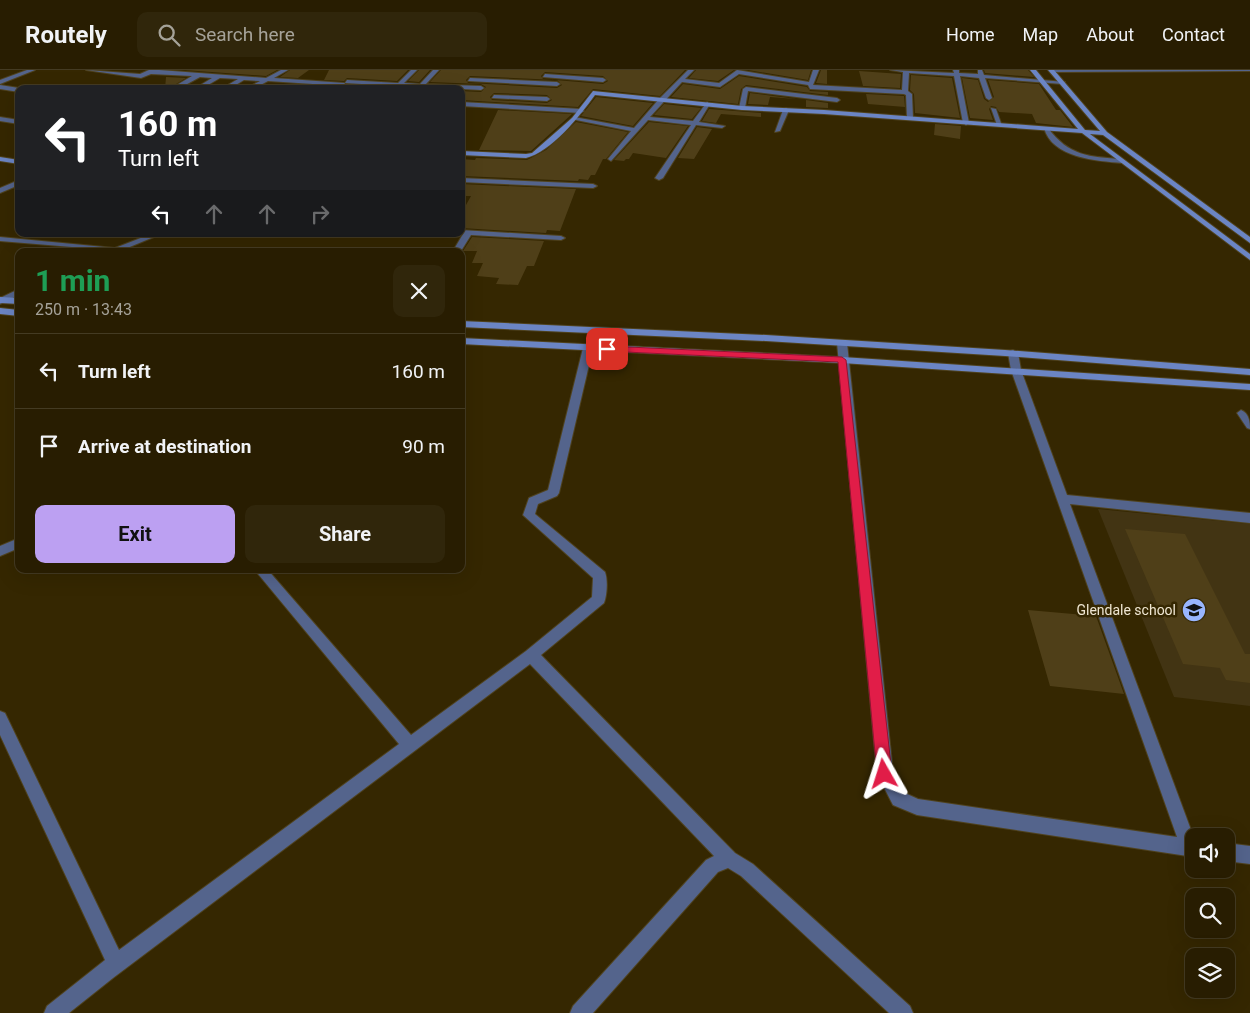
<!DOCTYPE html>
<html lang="en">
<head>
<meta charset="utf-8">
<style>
  body { margin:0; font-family:Roboto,sans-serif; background:#30260b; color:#f1f3f6; height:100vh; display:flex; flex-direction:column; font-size:19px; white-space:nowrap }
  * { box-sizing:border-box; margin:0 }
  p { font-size:16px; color:#a5a299 }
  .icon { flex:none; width:28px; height:28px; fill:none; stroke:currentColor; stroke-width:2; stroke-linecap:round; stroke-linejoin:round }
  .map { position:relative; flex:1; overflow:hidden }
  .drawer { position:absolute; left:15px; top:178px; width:450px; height:325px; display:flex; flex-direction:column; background:#281d01; border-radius:10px; box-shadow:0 5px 20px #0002,0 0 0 1px #443b23 }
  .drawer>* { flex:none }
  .top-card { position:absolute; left:15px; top:15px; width:450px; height:152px; border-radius:10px; box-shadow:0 5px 20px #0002,0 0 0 1px #443b23; background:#202124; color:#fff; overflow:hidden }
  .buttons { position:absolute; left:1185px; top:758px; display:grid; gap:10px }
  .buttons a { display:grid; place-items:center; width:50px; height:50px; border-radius:10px; background:#281d01; box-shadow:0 5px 20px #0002,0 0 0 1px #443b23; font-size:25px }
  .pin { position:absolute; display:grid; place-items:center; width:42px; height:42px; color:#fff; margin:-21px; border-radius:10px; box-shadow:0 2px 8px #0006 }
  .me { position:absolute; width:55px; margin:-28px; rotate:354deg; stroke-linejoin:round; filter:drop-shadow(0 0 4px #0008) }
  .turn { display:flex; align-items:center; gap:18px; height:105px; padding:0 20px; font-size:22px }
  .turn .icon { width:65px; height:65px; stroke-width:2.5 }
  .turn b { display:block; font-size:35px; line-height:42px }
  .lanes { display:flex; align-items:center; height:48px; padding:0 20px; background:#0003; justify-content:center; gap:25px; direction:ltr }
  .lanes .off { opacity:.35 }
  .round { display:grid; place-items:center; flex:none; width:52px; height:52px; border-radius:10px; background:#30260b }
  .head { display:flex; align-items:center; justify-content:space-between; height:85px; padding:0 20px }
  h1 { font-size:30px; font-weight:700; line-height:38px; color:#1e9e55 }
  .primary-button { display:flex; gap:10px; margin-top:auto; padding:10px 20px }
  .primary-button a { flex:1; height:58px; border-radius:10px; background:#bca0f2; color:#111; font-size:20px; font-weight:700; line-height:58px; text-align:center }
  .primary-button a+a { background:#30260b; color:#f1f3f6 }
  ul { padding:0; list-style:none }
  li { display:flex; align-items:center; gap:15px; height:75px; padding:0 20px; border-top:1px solid #443b23 }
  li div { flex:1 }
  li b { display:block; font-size:19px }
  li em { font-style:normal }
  header { display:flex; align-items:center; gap:30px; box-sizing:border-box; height:70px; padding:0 25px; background:#281d01; border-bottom:1px solid #443b23 }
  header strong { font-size:24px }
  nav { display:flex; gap:28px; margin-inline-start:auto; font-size:18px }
  .search { width:350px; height:45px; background:#30260b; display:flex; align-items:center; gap:12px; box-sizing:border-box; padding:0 18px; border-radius:10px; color:#a5a299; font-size:19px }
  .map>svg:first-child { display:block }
</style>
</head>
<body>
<header>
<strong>Routely</strong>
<div class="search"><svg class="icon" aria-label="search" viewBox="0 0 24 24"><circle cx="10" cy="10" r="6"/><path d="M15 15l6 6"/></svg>Search here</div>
<nav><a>Home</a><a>Map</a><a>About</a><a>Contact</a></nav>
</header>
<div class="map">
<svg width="1250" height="943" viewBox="0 0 1250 943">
  <rect width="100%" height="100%" fill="#352701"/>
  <!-- built -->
  <path fill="#423413" d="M1098,439L1250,454V636L1174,627Z"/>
  <!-- building -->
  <path fill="#4f3f18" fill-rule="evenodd" d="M184,0H277L266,6Z
    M290,0H309L298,8L280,7Z
    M329,0H408L397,11L347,8L344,11L324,10Z
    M419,0H430L419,12L408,11Z
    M441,0H685L660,26L593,19L578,37L461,30V21L481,22L486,17L481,14L430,12ZM545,2L603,6L608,11L603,14L543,9L541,6ZM470,6L557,10L562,15L557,18L468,13L466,10ZM494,23L547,25L552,30L547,33L492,30L490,27Z
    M696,0H734L718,11L689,8Z
    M748,0H811L808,10Z
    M821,0H827V14L816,13Z
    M984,0H1028L1034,7L985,3Z
    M859,1L901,4L900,18L863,16Z
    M911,5L952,8L960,48L915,43L914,24L910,20Z
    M739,6L807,17L810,21L828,22V25L746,15L741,19L738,34L671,27L683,14L720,19Z
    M166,7L186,8L168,19H165Z
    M962,8L978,10L984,29L988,32L994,27L988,10L1039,14L1056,40H1060L1073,57L1036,53L1032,44L999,42L996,37L991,36L989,39L993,50L970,48Z
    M346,15L392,18L320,19L321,16L343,18Z
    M750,23L796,29L770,27L768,35L748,34Z
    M866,24L904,26L905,37L868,34Z
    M596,27L653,33L633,56L581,46Z
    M806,30L828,33V38L806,37Z
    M664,34L701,38L692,49L654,45Z
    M709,39L761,43V47L721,44L716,53L702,51Z
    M498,40L572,44L531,81L479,80Z
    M576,52L628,62L606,89H603L595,105H591L588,110L579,109L578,111L461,106V89L475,90L476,88L527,90L546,80Z
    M649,52L688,56L666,88L633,83L629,89H626L624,91L614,90Z
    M935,54L961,56L960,69L934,65Z
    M697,57L712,59L694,89L678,88Z
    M461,114L576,119L560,161L547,160L546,163L461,158V144L471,126H461Z
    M472,167L544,171L534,196H527L518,215L496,214L499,208L477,206L483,193H472L477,181H463Z
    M1125,459L1185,464L1245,584H1250V613L1226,610L1220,598L1183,594Z
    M1028,540L1096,546L1124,624L1050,616Z"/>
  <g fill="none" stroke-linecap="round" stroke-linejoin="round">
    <!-- lane casing -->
    <g stroke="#4f421e" stroke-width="2">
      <path id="lane" d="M1050,0H1250V1L1052,2Z
        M1044,58H1048C1069,86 1089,87 1122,89L1125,91L1122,93C1097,91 1052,88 1044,58Z
        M1241,340C1249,343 1250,352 1250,359L1247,358L1237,343Z"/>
    </g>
    <!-- street casing -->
    <g stroke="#4f421e" stroke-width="2">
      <path id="street" d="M27,0H35L0,14V10Z
        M86,0L140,4L149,0H159L266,8L281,0H288L274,8L345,13L347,10L398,13L411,0H417L404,13L420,14L433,0H439L426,14L481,16L484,18L481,20L423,17L415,19L417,17L401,16L398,19H394L395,16L345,13L343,16L268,11L253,19H245L260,11L244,10L229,19H221L238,9L220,8L201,19H194L212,8L200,7L178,19H170L192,6L151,4L141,8Z
        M688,0H694L685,9L719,13L737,0L809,12L813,0H819L813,15L902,20L903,2L890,0L954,3L953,0H959V3L978,4V0H982L984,5L1065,12L1062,14L985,8L992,28L989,30L986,28L979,8L960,6L969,53L966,55L963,53L954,6L909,3L908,21L912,24L913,48L910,50L907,48L906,25L904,24L810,19L808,15L739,4L720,17L682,12L650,47L693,51L707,32L710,34L699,52L725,56L722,58L696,55L663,108L659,110L655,108L691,55L648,50L611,91L608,89L631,61L571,49L574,47L634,58L659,29Z
        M545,4L603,8L606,10L603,12L543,7Z
        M470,8L557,12L560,14L557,16L468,11Z
        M0,15L19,18L21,19H19V22L0,19Z
        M746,17L837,28L840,30L837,32L748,21L745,38L742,40L739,38L743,19Z
        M494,25L547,27L550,29L547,31L492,28Z
        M461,32L581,39L584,41L581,43L461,36Z
        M786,38L789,40L780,61L775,62L783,40Z
        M991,38L996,39L1002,56L997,55Z
        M0,47L19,50V54L0,51Z
        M461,108L593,114L597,116L593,118L461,112Z
        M19,110V115L0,123V118Z
        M461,160L561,166L565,168L561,170L471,165L461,181H453L463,164H459H461Z
        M151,164H161L120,181L0,171V167L115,178Z
        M19,219V225L0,234V228Z
        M842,270L847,273L893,702L905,723L918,729L1177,767L1011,300L1008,283L1010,281L1013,280L1018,283L1021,300L1067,425L1250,443V453L1070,434L1194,768V787L917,745L893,735L877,704L837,273Z
        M588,275L593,278L559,423L557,426L538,434L535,444L605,502C608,510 607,525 604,533L541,585L735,783L753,794L910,936L913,943H889L741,806L728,798L718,802L593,943H570L573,936L706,790L714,786L530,594L113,908L69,943H44L47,936L105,890L0,665V641L5,643L119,880L399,674L254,499H267L411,665L526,581L592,527L593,508L523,445L529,428L548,420L583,278Z
        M19,468V478L0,486V476Z
        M1226,773L1250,776V794L1226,791Z"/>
    </g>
    <!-- secondary casing -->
    <g stroke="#4f421e" stroke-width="2">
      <path id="secondary" d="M1030,0H1036L1085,60L1100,61L1048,0H1054L1107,62L1250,167V173L1103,65L1090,64L1250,184V190L1082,63L824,44L742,40L595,25C580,46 551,82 526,88L461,85V81L526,84L532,83L572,48L593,21L742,36L824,40L1078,59Z
        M0,87L19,90V94L0,91Z
        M0,227L19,228V234L0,233Z
        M0,238L19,240V246L0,244Z
        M461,251L766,265L1005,280L1250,299V305L1005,286L766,271L461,257Z
        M461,268L842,287L1250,314V320L842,293L461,274Z"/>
    </g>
    <!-- lane -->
    <use href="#lane" fill="#54648c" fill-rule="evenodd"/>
    <!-- street -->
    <use href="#street" fill="#54648c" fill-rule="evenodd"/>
    <!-- secondary -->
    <use href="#secondary" fill="#6b85c4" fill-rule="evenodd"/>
  </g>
  <!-- route -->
  <path fill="#e11d48" stroke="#92132f" d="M607,276L842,287L846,290L892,704L890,709L884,711L879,709L877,704L838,292L604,281L603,279Z"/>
  <!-- icons -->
  <defs>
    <g id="school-disc" transform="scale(1.25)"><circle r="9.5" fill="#98b5fd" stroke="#352701"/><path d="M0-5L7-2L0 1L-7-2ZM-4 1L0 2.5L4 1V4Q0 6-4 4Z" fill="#111"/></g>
  </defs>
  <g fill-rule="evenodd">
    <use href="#school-disc" x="1194" y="540"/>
  </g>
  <g text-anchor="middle" stroke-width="5" stroke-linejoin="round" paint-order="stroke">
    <!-- poi labels -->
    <g font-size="14" fill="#efe6d2" stroke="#352701" text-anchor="end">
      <text x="1176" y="545">Glendale school</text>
    </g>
  </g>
</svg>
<div class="buttons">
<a><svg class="icon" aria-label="sound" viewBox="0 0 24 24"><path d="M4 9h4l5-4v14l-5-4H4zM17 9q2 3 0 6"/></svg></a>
<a><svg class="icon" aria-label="search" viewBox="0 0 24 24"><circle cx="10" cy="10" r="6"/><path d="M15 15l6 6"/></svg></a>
<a><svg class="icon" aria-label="layers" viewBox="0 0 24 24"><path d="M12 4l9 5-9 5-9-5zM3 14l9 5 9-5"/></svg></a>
</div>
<div class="pin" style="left:607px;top:279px;background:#d93025"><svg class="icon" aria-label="arrive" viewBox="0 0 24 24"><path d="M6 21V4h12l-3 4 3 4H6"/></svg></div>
<svg class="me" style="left:884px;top:704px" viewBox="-20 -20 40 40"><path d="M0-17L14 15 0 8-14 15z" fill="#e11d48" stroke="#fff" stroke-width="4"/></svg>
<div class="top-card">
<div class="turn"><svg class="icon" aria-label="left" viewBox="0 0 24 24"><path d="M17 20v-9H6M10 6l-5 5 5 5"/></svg><div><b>160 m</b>Turn left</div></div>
<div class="lanes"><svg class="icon" aria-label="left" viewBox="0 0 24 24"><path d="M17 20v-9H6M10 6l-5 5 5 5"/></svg><svg class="icon off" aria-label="ahead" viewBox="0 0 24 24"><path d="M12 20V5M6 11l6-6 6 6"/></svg><svg class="icon off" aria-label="ahead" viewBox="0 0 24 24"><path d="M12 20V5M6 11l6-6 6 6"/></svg><svg class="icon off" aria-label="right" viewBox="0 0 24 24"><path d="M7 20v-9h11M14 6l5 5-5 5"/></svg></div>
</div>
<section class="drawer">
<div class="head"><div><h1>1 min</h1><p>250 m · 13:43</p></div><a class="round"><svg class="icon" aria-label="close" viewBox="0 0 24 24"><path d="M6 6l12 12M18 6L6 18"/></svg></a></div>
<ul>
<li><svg class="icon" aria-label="left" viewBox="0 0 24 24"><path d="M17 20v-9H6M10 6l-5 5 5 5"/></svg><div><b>Turn left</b></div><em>160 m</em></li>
<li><svg class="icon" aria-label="arrive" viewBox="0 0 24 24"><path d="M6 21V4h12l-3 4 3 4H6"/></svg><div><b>Arrive at destination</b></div><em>90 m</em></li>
</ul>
<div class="primary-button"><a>Exit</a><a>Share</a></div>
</section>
</div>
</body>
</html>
